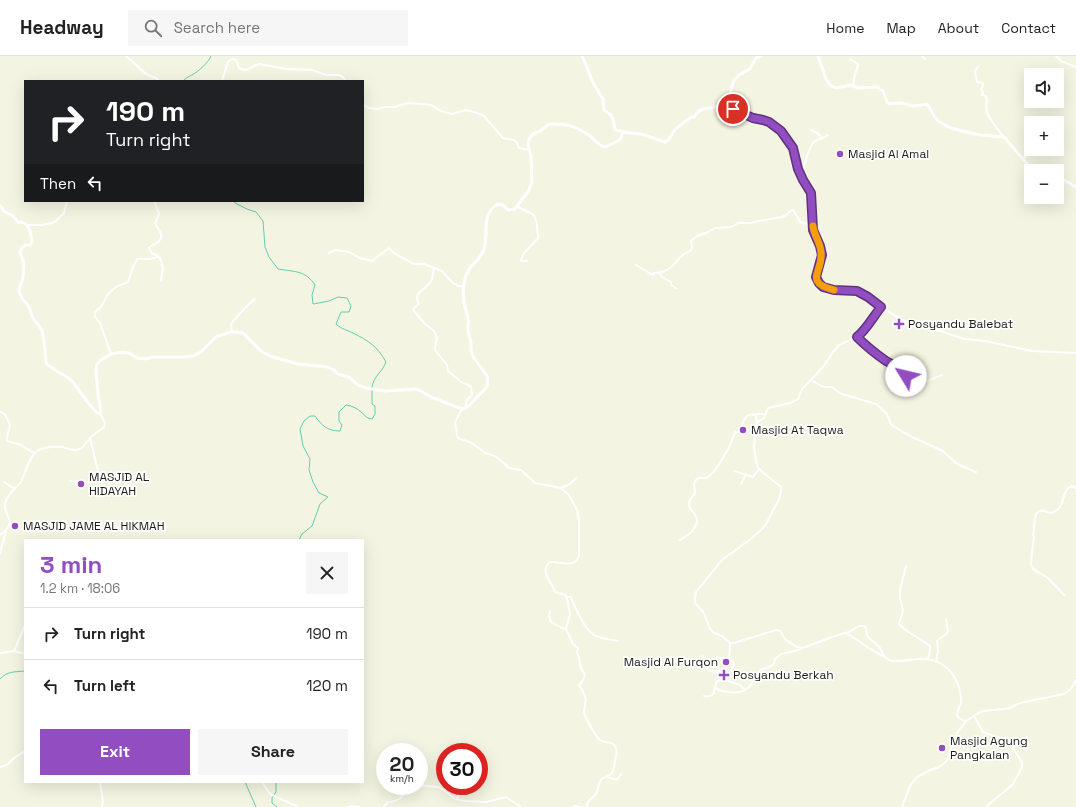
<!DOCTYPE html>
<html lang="en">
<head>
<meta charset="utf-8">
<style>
  body { margin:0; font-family:"Space Grotesk",sans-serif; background:#f6f6f6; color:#222; height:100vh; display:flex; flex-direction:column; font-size:15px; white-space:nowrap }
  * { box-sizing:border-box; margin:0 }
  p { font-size:13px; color:#767676 }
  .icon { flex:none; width:22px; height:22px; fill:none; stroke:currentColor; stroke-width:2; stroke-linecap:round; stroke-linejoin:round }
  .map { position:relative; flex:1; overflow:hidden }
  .side { position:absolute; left:24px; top:483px; width:340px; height:244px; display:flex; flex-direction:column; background:#fff; border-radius:0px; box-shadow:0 4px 16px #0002 }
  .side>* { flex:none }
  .hud { position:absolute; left:24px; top:24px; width:340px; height:122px; border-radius:0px; box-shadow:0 4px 16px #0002; background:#202124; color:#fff; overflow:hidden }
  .controls { position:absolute; left:1024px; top:12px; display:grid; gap:8px }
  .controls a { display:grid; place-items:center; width:40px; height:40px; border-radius:0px; background:#fff; box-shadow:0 4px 16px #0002; font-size:20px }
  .speed { position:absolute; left:376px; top:687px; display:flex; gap:8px; font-size:20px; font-weight:700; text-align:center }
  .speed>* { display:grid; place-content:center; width:52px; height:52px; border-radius:50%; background:#fff; box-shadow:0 4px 16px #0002; line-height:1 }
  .speed small { font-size:10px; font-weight:400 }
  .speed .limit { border:6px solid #d22; background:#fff; color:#111 }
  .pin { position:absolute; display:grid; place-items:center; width:34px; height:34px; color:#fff; margin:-17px; border:2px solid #fff; border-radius:50%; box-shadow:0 1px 4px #0007 }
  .me { position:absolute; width:44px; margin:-22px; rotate:306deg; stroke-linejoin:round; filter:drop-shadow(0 0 3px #0008) }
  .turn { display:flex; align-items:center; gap:14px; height:84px; padding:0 16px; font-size:18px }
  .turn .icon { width:52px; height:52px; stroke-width:2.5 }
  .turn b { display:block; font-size:28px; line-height:34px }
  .then { display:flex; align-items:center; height:38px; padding:0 16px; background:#0003; gap:8px; font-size:15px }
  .round { display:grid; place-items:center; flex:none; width:42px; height:42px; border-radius:0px; background:#f6f6f6 }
  .overview { display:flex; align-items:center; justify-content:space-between; height:68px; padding:0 16px }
  h1 { font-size:24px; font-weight:600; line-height:30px; color:#924dc1 }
  .button { display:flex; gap:8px; margin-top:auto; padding:8px 16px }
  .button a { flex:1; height:46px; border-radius:0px; background:#924dc1; color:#fff; font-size:16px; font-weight:600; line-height:46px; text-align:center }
  .button a+a { background:#f6f6f6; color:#222 }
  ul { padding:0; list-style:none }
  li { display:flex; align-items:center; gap:12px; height:52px; padding:0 16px; border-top:1px solid #e0e0e0 }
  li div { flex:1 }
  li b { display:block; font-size:15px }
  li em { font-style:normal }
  header { display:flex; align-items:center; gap:24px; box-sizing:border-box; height:56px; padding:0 20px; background:#fff; border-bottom:1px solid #e0e0e0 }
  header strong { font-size:19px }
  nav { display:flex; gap:22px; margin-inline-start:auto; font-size:14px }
  .search { width:280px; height:36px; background:#f6f6f6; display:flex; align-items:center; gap:10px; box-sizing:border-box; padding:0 14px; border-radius:0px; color:#767676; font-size:15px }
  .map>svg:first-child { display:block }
</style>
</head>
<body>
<header>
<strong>Headway</strong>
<div class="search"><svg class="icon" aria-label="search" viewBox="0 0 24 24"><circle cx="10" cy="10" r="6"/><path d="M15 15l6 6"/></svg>Search here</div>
<nav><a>Home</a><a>Map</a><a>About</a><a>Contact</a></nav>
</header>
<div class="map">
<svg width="1076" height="751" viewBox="0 0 1076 751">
  <rect width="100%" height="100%" fill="#f4f4e2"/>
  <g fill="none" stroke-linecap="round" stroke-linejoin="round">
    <!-- stream -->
    <path stroke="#61ceae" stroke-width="1" d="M183,25C186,22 188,21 192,19C199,15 208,7 211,0
      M234,145L235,147L247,153L256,156L263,165L265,191L269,201L278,213C295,216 305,214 315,229L312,239L313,248L329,245L338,241L347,242L351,250L349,256H341L336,268C343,274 345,273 353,277C369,285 377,290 386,306C382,317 374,319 372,331
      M299,484L302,478L312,470L320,448L328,441L319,437L313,426L309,414L310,403L303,390L300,373L304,365L310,360H315C322,370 328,375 340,375L342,369L339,365V356L346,349C352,350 357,352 361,356C366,360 366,362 372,363L375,358V350L372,348V334
      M0,623C7,615 15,616 25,615
      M245,726L256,751
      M276,726V736L272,742V747L277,751"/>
    <!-- street -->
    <path stroke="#fff" stroke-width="2" d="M126,0L145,17L150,20L156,22L159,25
      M922,0L925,3
      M1056,0L1061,5L1076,11
      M850,3L858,8C857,17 852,21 854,30
      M978,11C972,17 976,15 976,21C977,23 977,25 977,26L983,27V30L981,33L983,37L982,39L986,40C988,45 985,51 987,56C989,63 999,75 1004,81
      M222,25L228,6L232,3L236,4L239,12C249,17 250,10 259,8L287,13L312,14L326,19H339L343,21L346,25
      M363,49L369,52L377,53L385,51H395L407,47L422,48L431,49L443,56L452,58L466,54L477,57L484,60L503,82L514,84L517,87L519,92L529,94
      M714,52H723L733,53L753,62L765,64L781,75L789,86L793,92L798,113L803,124L811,137L813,174L820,190L822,199L816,221L819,227L823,231L834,234L857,235L868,241L885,254L898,261L907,266L922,271L941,275L955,280L965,283L985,285L1032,295L1076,297
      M811,74L819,78L822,83
      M1023,103L1032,93
      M801,118C804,112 809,89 814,86C818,82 824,83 828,79
      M1031,119V120
      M1029,134L1028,129L1031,125
      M154,145L159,158L155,168C159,174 165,180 158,186C154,189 152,189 149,192L152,197L158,200
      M518,151L534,159L537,167V171L538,182L524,197L521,204L522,205H527
      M28,169H42L52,167L56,165L64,157L67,145
      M329,197L335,194L349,196L360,202L372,205L389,192L394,197L414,208H424L442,215L453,227L458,230H463
      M636,209L653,219L654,217C671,217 673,207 684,198C687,197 691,195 692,192C692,190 691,187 691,185L697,180L706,177L715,172L731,171L738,167H751L759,165L782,161L786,159L792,154L794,155L800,166L812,169
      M434,212C433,216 433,221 431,225C428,231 416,236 417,242C417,244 418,246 419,248L415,251L413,254L425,268L434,275L437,282L435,291V294L447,309L448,315L460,325L463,327L467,328L471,331L472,339L467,344L465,352
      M659,217L662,221L671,226V229L676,232
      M881,251L861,277L857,281L839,289L834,295L823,311L802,333L798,343L790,347L768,352L764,362L756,367L754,391L756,405L759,413L781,431V436L779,443L766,468L762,473L752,482L722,504L696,536L695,542V547L704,557L710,573L714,577L722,580L730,587H734L776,574L780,575L785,583L792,588L797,591L803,592L832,581L849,576L859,570H865C867,573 866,576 867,579C869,584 877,587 880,592C883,597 883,601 889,604C892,606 897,605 901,605C918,603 933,599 948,613C956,621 962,635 961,647C960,651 955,657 958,661C960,664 964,664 966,665
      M232,276L231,269L233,265L249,248L255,243
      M857,281C871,296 889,306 906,318V322C910,324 915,328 919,327C924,327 936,321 942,319
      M111,298L100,267L95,261V256L101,251L108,238L116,231L128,226L133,211L137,203H149L159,201L160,202L163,212L161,225
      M811,324L823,331H832L838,336L842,338L876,348L887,358L891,368L893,370L912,381L943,395L957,408L976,416
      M462,353L455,366L457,379L458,382L472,387L485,397L495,400L500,404L509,412L521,414L535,427L561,432L569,439L577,454L579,464V500C574,513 560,505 550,506C539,514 552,527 555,536L566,539L570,558L566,573L573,588L578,592L577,597L579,602L580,610L585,619L582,626L579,629C583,637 587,639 585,649C585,651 584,653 584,655C583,659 595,678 598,682C603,689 613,683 616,692C618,698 614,709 613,716C610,720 606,720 602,723C597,727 599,734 596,738C591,744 588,742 587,751
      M0,356L5,358L10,369L7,381V385L21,389L34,397
      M756,358V362L757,366
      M734,415L753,421L759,413
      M70,425C79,426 92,428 100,423L90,382
      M4,426L15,433
      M741,428L746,418
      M561,432L570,428L576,422
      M0,479C20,465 2,458 5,447C7,438 16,433 21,426C25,418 29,403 34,398C39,391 54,390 62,391C68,392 74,396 80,393C83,392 84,389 86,387C92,378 97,377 104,371L105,367L100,357
      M680,484C684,480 690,479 693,474C704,459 689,457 689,448C689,443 693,441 695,437C695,430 692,427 698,422H706L714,416L729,392L735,376H740C745,356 747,358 766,358
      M0,497L6,475
      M906,510L900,533V542L903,554L899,568C907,577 920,582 930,590V594L928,603
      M1064,539L1048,522L1038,516L1032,512L1031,508L1032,496L1034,481L1033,479C1036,468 1030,448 1050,457C1064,454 1061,443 1067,433L1072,430L1076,432
      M567,541H571C573,548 577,555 580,561C591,582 596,581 618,585
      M550,555L549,560L551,566C557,568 559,572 566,573
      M846,577C858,584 870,594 883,600
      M730,587L729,604L733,606L734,608L730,617
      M14,595L25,569
      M0,597L14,595L25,598
      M702,600L708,605V607L706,611L707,613L710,615L720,617L715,605L717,601L729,604
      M936,606L938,595L937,585L947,577L948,575L946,563
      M725,624L740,629L745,634
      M715,632C726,637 742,640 751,629C754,625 756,619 759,615C766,610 775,613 775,603L781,598L802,593
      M704,640C717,642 713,634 717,625L725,624V622L720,620V617
      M974,660L983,676L1000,682L1008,688L1015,695L1022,706V711L1019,717L1012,729L986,751
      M0,711L7,709L14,702L25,695
      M607,721L617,724L621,718
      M100,726C101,736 104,741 102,751
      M262,726L270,738L298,751
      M419,729L438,731L442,733L455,743L465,745L486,746L506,741L521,751
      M457,744L460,730
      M347,751L352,750L359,751
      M384,751C388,742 392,748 399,743C403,740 406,734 410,730
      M572,751L576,750L581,751
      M902,751L910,730L916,722L928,715L939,711L946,706L957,677L966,665L977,658L983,655L1004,653L1010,652L1020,647L1064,638L1071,633L1076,624"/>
    <!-- secondary -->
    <path stroke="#fff" stroke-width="3" d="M582,0L587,11L592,25L603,43L604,54L611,59L613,63L615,74L630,77L641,78L665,86C671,83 670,81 673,76C677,71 686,65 691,61H694L699,55L703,53L711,52L727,47L734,24L739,19L750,13L756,2L761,0
      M818,0L826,23L831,30L836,32L851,29L858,32L877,31L883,35L887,46L889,48L901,47L914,50L927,48L935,61L938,65L950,72L980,79L1004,81L1028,109L1033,113L1046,115
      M1057,120L1076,131
      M0,149L4,155L13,160L18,166C20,166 22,166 24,167C30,170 32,181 32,186L30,189H25L22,192L20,196L24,207L23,222L19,233L20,238L23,244L28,249L33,262L42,274L45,293L46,307C54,315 65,318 73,326L89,348L97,357H100L101,355L98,338L96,316L97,308L101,304L111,298L123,296L129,297L137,302L145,303L153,301H183L193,300L201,296L216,281L231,276H237L243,277L262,296L273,301L298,308L328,311L334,314L338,318L349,321L358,329L366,332L384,335L417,333L431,341L459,352L464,353C471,350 473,345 478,340C481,336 486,334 487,330C488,326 488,323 487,320L472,299C471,295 471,292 471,287C470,282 468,277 468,272C468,269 469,266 468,263C468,259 466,255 465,251C462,238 462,227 468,215C472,207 481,204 484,193C489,177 480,158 498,148L503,149L508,154L515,153L529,134L532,126L531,101L528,88L529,83L533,78L540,75L549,68C568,68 574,69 590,80C595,84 599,90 605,91L620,84L623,76"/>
  </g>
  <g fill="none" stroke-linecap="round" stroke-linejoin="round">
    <!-- route casing -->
    <g stroke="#5f327d" stroke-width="10">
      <path id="route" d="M733,53L753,62L763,64L769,66L781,75L793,92L798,113L803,124L811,137L813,174L820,190L822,199L816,221L819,227L823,231L834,234L857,235L868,241L881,251C873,261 867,273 857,281C866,290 876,298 886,305C893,309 902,313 906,320"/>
    </g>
    <!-- route -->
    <use href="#route" stroke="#924dc1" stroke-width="7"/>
    <!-- slow -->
    <path stroke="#f59e0b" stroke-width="7" d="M813,170C814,179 821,188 821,197C823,216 803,226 834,234"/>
  </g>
  <!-- markers -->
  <g fill="#924dc1" stroke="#fff" stroke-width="1.5">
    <circle cx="840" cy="98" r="4"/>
    <path d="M897 262h4v4h4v4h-4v4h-4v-4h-4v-4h4z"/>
    <circle cx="743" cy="374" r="4"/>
    <circle cx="81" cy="428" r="4"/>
    <circle cx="15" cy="470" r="4"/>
    <circle cx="726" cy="606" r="4"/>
    <path d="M722 613h4v4h4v4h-4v4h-4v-4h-4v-4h4z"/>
    <circle cx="942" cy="692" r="4"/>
  </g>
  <g text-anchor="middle" stroke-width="3.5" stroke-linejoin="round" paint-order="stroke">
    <!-- poi labels -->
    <g font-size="12" fill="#1d1d17" stroke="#fff" text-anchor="start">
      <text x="848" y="102">Masjid Al Amal</text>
      <text x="908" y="272">Posyandu Balebat</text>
      <text x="751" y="378">Masjid At Taqwa</text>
      <text x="89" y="425">MASJID AL<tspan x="89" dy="14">HIDAYAH</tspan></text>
      <text x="23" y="474">MASJID JAME AL HIKMAH</text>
      <text x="718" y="610" text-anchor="end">Masjid Al Furqon</text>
      <text x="733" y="623">Posyandu Berkah</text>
      <text x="950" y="689">Masjid Agung<tspan x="950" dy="14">Pangkalan</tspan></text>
    </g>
  </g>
</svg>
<div class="controls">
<a><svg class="icon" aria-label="sound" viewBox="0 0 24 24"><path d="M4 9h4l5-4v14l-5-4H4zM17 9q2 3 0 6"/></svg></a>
<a>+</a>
<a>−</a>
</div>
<div class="speed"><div>20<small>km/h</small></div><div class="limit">30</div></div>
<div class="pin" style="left:733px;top:53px;background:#d93025"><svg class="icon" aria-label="arrive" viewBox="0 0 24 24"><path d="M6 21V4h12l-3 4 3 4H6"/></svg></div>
<svg class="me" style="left:906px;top:320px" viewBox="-20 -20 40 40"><circle r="19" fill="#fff"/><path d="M0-13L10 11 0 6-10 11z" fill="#924dc1"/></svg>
<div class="hud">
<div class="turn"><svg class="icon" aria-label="right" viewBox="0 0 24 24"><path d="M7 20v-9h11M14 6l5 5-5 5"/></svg><div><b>190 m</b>Turn right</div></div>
<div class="then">Then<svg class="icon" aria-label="left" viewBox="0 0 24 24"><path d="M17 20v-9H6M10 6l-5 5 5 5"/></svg></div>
</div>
<section class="side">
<div class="overview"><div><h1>3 min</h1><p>1.2 km · 18:06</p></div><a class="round"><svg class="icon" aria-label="close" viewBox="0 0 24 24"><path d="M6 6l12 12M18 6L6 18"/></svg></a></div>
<ul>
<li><svg class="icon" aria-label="right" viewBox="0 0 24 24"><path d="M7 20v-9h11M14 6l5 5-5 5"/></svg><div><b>Turn right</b></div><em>190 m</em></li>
<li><svg class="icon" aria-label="left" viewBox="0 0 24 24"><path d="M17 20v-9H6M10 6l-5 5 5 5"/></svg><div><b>Turn left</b></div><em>120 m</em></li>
</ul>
<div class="button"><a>Exit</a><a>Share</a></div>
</section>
</div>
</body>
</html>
